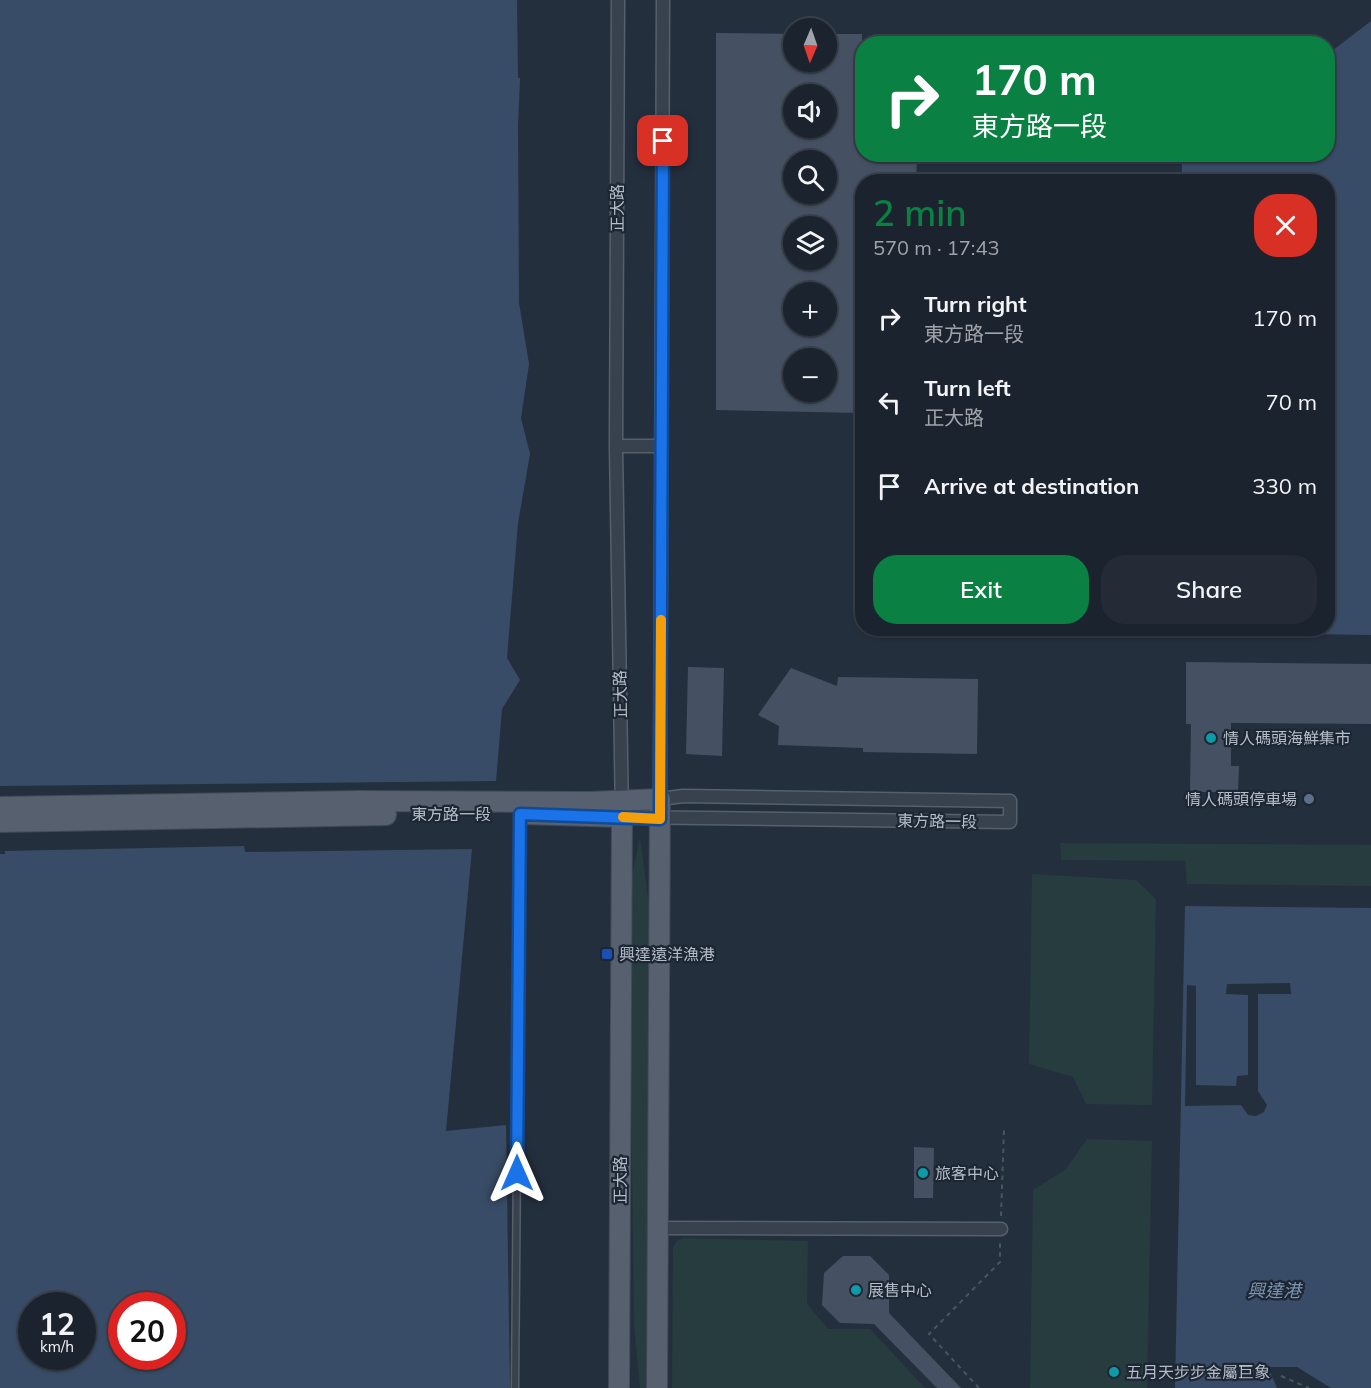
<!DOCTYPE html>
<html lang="en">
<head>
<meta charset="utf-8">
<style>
  body { margin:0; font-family:Mulish,"Noto Sans TC",sans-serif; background:#242b36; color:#f1f3f6; height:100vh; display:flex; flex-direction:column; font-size:22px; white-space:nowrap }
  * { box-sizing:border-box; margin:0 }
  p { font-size:20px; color:#a0a4aa }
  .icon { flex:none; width:33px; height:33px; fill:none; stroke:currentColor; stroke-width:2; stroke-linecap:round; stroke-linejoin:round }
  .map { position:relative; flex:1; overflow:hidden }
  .side { position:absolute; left:855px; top:174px; width:480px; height:462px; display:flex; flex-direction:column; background:#1b232e; border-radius:24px; box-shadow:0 2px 4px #0004,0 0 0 2px #39404a }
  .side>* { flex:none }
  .banner { position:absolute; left:855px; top:36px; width:480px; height:126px; border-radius:24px; box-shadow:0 2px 4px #0004,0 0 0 2px #39404a; background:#0b8043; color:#fff; overflow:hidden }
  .needle { width:39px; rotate:182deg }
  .tools { position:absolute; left:783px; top:18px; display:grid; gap:12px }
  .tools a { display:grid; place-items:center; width:54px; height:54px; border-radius:50%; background:#1b232e; box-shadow:0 2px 4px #0004,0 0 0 2px #39404a; font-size:30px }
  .speed { position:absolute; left:18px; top:1292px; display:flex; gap:12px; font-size:30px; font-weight:700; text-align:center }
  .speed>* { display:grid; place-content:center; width:78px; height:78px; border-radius:50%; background:#1b232e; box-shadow:0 2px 4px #0004,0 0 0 2px #39404a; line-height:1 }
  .speed small { font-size:15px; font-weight:400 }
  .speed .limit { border:9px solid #d22; background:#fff; color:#111 }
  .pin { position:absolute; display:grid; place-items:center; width:51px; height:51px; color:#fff; margin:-26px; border-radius:12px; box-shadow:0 3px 9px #0006 }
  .me { position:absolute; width:66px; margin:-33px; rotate:0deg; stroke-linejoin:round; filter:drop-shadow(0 0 4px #0008) }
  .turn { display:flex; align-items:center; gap:21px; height:126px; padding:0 18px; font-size:27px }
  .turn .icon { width:78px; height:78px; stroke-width:2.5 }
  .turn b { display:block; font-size:42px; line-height:51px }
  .round { display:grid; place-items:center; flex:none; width:63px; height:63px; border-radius:24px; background:#242b36 }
  .summary { display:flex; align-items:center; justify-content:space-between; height:102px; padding:0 18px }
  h1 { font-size:36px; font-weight:600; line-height:45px; color:#0b8043 }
  .button { display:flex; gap:12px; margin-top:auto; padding:12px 18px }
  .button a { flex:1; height:69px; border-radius:24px; background:#0b8043; color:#fff; font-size:24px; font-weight:600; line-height:69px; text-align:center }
  .button a+a { background:#242b36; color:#f1f3f6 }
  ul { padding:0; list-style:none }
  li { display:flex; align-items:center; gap:18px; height:84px; padding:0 18px }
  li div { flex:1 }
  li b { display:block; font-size:22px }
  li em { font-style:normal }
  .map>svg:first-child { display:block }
</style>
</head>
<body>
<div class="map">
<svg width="1371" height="1388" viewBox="0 0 1371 1388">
  <rect width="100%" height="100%" fill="#242f3e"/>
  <!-- green -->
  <path fill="#263c3f" d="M640,837L652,928L647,1388H640L634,1325L629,917L632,876Z
    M1060,843L1371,845V886L1187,884L1185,861L1061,860Z
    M1032,874L1136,880L1156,899L1152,1105L1086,1104L1073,1077L1029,1064Z
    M1087,1139L1152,1141L1147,1388H1030L1033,1190L1066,1169Z
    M683,1238L808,1241L807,1304L828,1329H870L925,1388H672L673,1247L677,1241Z"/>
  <!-- water -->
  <path fill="#394c67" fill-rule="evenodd" d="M0,0H517L518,78H520L518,125L519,303L529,364L521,418L530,454L518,523L507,658L520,680L502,709L496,781L0,786Z
    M1371,21V635L1182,632V628H1328V182L1182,181V163L1193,155L1328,154V54Z
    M244,846L245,852L472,849L446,1131L506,1125L510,1388H0V854H5V851ZM32,1305H82V1356H32ZM122,1305H172V1356H122Z
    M1185,906L1371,908V1388H1175Z"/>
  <!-- pier -->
  <path fill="#242f3e" d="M1290,983L1291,994H1258V1091L1267,1105L1264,1112L1256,1116L1248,1115L1241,1105L1185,1106L1187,985L1196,986V1085L1236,1086L1237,1076L1248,1075V995L1226,994L1227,984Z
    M1268,1367H1297L1331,1388H1277Z"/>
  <!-- building -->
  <path fill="#455162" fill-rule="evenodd" d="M716,33L794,34V62H826V34H862V154H917L916,182H862V413L716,410ZM794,94H826V128H794ZM794,160H826V194H794ZM794,226H826V260H794ZM794,292H826V326H794ZM794,358H826V392H794Z
    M1186,662L1371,664V724L1231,723V766H1239L1238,792H1190L1191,724H1186Z
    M688,667L724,668L722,756L686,754Z
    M791,668L837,686L838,677L978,679L977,754L863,752V748L778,745L779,726L758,715Z
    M914,1147L934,1148L933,1198H914Z
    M843,1256H870L889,1275V1313L961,1388H937L874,1324L840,1323L822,1305L824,1273Z"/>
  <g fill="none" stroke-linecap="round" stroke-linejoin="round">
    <!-- service casing -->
    <g stroke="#565f6c" stroke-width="9">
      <path id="service" d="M515,1388L520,814"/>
    </g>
    <!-- minor casing -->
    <g stroke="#565f6c" stroke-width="15">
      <path id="minor" d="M618,0L616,446L622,817L1010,822V801L683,796L660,799L663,0
        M616,446H661
        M657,1228L1001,1229"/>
    </g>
    <!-- primary casing -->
    <g stroke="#414a57" stroke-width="22">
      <path id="primary" d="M0,807L358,801L591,802L660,799L657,1388
        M524,814L622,817L619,1388
        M0,822L386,815"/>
    </g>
    <!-- path -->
    <path stroke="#44595c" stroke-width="2" stroke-dasharray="4.5 4.5" stroke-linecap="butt" d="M1001,1216L1004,1129
      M1281,1376L1309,1388
      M979,1388L929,1334L1000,1262V1243"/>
    <!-- service -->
    <use href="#service" stroke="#38414e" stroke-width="6"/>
    <!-- minor -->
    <use href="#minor" stroke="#38414e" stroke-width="12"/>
    <!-- primary -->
    <use href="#primary" stroke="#56606e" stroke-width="20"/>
  </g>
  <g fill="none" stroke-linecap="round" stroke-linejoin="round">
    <!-- route casing -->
    <g stroke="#114b97" stroke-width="15">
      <path id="route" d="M517,1173L520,814L660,819L663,141"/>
    </g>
    <!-- route -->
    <use href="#route" stroke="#1a73e8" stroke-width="10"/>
    <!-- slow -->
    <path stroke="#f59e0b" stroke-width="10" d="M623,817L660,819L661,620"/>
  </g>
  <!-- markers -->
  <g fill="#0f9aa8" stroke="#1d2633" stroke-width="2">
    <circle cx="1211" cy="738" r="6"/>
    <circle cx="923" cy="1173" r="6"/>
    <circle cx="856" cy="1290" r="6"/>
    <circle cx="1114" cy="1372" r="6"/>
  </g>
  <circle fill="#5c6f8a" stroke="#1d2633" stroke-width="2" cx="1309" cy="799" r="6"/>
  <rect fill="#1a4fb4" stroke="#1d2633" stroke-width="2" x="601" y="948" width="12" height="12" rx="3"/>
  <g text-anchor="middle" stroke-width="4.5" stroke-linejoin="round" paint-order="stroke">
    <!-- street labels -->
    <g font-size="16" fill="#b4bcc9" stroke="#1d2633">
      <text transform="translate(617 208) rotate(-90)" y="6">正大路</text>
      <text transform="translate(620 694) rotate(-91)" y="6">正大路</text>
      <text x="451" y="820">東方路一段</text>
      <text transform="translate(937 821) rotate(1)" y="6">東方路一段</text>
      <text transform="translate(620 1180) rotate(-90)" y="6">正大路</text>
    </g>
    <!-- poi labels -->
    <g font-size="16" fill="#b4bcc9" stroke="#1d2633" text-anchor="start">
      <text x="1223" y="744">情人碼頭海鮮集市</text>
      <text x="1297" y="805" text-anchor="end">情人碼頭停車場</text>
      <text x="619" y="960">興達遠洋漁港</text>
      <text x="935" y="1179">旅客中心</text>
      <text x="868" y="1296">展售中心</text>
      <text x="1126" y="1378">五月天步步金屬巨象</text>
    </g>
    <!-- water labels -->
    <g font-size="18" font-style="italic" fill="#7c92b1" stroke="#1d2633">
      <text x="1274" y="1297">興達港</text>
    </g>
  </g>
</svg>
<div class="tools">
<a><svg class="needle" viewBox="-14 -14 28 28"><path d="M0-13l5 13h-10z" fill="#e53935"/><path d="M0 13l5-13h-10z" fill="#a0a4aa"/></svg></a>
<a><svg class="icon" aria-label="sound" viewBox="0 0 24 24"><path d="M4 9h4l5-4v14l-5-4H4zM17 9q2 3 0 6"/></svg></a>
<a><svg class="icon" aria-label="search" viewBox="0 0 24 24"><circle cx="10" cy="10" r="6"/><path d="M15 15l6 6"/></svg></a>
<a><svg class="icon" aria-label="layers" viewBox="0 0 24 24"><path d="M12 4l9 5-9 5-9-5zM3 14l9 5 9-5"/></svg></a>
<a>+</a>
<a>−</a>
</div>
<div class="speed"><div>12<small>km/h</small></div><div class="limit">20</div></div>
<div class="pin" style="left:663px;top:141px;background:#d93025"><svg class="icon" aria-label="arrive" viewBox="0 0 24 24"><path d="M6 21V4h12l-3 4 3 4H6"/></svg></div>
<svg class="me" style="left:517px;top:1173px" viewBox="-20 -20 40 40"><path d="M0-17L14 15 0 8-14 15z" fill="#1a73e8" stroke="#fff" stroke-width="4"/></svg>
<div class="banner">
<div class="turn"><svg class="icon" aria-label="right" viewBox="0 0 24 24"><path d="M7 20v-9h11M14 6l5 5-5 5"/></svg><div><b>170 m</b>東方路一段</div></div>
</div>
<section class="side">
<div class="summary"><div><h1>2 min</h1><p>570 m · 17:43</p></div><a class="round" style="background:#d93025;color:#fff"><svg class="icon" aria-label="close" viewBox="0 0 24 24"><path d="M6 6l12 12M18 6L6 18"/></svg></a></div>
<ul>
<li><svg class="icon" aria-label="right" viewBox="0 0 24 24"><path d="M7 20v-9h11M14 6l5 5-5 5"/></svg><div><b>Turn right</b><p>東方路一段</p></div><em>170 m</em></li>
<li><svg class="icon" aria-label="left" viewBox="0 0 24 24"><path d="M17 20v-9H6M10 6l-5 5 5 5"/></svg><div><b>Turn left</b><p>正大路</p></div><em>70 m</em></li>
<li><svg class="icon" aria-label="arrive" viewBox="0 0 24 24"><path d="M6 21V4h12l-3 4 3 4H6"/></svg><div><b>Arrive at destination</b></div><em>330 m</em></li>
</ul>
<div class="button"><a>Exit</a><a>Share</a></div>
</section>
</div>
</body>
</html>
